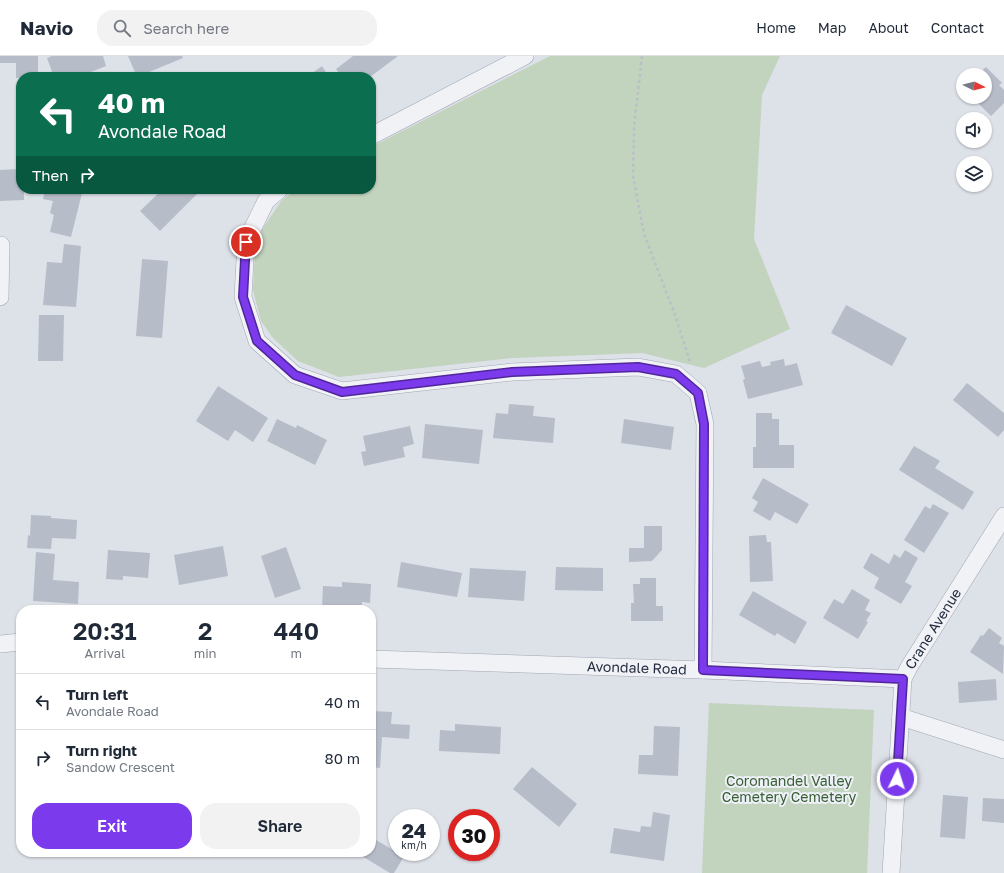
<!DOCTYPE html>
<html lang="en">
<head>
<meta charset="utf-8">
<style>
  body { margin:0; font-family:"Golos Text",sans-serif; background:#f2f2f3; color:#1f2937; height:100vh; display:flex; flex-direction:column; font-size:15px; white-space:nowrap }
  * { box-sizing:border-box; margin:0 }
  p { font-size:13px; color:#747a83 }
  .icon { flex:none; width:22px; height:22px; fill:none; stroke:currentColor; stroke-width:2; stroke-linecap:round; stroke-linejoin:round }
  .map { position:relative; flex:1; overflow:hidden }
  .details { position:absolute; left:16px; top:549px; width:360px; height:252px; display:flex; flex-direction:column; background:#fff; border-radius:16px; box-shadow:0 1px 3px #0004 }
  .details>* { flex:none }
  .hud { position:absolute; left:16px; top:16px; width:360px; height:122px; border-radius:16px; box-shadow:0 1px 3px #0004; background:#0b6e4f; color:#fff; overflow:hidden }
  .needle { width:26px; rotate:96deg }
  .tools { position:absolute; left:956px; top:12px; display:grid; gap:8px }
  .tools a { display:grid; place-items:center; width:36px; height:36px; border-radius:50%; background:#fff; box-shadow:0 1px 3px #0004; font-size:20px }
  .speed { position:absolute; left:388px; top:753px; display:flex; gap:8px; font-size:20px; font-weight:700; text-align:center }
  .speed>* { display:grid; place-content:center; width:52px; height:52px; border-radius:50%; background:#fff; box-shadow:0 1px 3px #0004; line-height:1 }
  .speed small { font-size:10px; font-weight:400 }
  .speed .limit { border:6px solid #d22; background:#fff; color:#111 }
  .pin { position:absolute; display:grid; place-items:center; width:34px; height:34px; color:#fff; margin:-17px; border:2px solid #fff; border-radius:50%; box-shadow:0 1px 4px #0007 }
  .me { position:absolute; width:44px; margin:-22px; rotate:4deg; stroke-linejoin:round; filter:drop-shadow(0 0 3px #0008) }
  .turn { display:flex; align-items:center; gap:14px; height:84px; padding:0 16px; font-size:18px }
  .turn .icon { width:52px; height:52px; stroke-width:2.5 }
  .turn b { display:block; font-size:28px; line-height:34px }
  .then { display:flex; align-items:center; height:38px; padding:0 16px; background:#0003; gap:8px; font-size:15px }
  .eta { display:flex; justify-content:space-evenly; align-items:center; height:68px; text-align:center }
  .eta b { font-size:24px; font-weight:600; line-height:28px }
  .button { display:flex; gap:8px; margin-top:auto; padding:8px 16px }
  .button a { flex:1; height:46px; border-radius:16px; background:#7c3aed; color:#fff; font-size:16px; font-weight:600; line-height:46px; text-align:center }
  .button a+a { background:#f2f2f3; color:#1f2937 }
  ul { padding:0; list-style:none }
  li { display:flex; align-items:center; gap:12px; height:56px; padding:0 16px; border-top:1px solid #e0e1e3 }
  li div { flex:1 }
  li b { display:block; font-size:15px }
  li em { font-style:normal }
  header { display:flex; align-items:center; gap:24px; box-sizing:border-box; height:56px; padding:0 20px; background:#fff; border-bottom:1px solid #e0e1e3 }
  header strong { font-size:19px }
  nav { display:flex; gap:22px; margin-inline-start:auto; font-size:14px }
  .search { width:280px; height:36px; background:#f2f2f3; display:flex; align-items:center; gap:10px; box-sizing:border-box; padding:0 14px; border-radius:16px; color:#747a83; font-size:15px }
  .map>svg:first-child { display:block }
</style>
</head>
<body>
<header>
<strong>Navio</strong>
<div class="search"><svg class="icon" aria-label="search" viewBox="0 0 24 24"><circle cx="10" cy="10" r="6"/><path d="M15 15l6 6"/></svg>Search here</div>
<nav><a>Home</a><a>Map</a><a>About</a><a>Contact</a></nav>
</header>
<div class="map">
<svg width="1004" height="817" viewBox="0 0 1004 817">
  <rect width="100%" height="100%" fill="#dde1e8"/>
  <!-- green -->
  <path fill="#c2d3be" d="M550,0H780L762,39L754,183L790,273L704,312L642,297L512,302L339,321L298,305L273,282L261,265L253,234L255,195L261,175L282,144L297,133H371V91Z
    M709,647L874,654L867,817H702Z"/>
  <!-- building -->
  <path fill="#b7bcc9" d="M0,0H38V21L16,22V7H0Z
    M52,0H103L106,10L78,21H54L47,2Z
    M128,0H182L183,2L137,21Z
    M353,0H398L370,21H342L336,13Z
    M322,10L329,21H307Z
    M986,11L1002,27L999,29L1004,34V47L991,60L972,41H985V19H978Z
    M21,113V133H24V144L0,145V114Z
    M38,133H83L71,181L50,176L54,159L50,157L53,145L43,143L45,135Z
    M163,133H202L160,175L140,155Z
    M64,188L81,190L76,251L43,249L47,206L62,207Z
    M142,203L168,205L162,282L136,280Z
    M846,249L907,282L892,310L831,277Z
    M39,259H64L63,305H38Z
    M784,303L785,310L797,307L803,329L748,343L743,324L745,323L741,310L760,305L762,311L771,309L770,306Z
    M967,327L1004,357V374L998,381L953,344Z
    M218,330L268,362L253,386L235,374L228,385L196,365Z
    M509,348L534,350L533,360L555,362L553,387L493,382L496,357L508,358Z
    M756,357H772V363H779V389H794V412H753V391H756Z
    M277,363L296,372L297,369L327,384L315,409L267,385Z
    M624,363L674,371L671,394L621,387Z
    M425,368L483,374L479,408L422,402Z
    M410,370L414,388L403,391L405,401L364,410L361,396L366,395L363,380Z
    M914,390L940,405L935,412L974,436L963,454L899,414Z
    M763,422L809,448L797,468L775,456L770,465L753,455L758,446L752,442Z
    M933,448L949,457L924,497L904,484L925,450L930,453Z
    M31,459L51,460V462L77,464L76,483L52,482L51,493L27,492L28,479L30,480Z
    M644,470H662V494L652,505L629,506V492H644Z
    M766,479L767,486H771L773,525L750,526L749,480Z
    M223,490L228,520L179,529L174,499Z
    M286,491L301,533L275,542L261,500Z
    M108,494L150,497L148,522L123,520V524L106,523Z
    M905,494L918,502L905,526L912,530L901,548L874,532L879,522L863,512L871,497L889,508L894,498L900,502Z
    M36,496L55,498L53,524L79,526L78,548L33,545Z
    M401,506L462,517L457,541L397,531Z
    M556,511L603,512V535L555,534Z
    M470,512L526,515L524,545L468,541Z
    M640,522H656V550H663V565H631V547H634L633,528H640Z
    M342,526L371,528L370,547L362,546V554L322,553L323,530L342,531Z
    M852,533L870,544L865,554L871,557L866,565L868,566L858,583L823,562L834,543L843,548Z
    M753,535L807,566L795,588L777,577L775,580L739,559Z
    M989,572L1002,582L999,587L1004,590L1003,618L970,596L981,579L983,580Z
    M996,623L997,644L959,647L958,626Z
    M371,655L392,656L391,668L410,669L409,683L382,681L380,712L371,711Z
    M455,668L501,671L500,698L439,695L440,674L455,675Z
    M654,670L680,671L678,720L638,718L639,699H653Z
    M532,711L577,748L559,771L513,733Z
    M943,739L968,741L965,783L940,781Z
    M983,742L1004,743V767L982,765Z
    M653,756L670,759L664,805L610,797L614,772L640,776L641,770L651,771Z
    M371,781L393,794L394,792L397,794V796H400L405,799L394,817H390L355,796H371Z"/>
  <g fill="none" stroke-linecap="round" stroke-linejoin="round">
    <!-- street casing -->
    <g stroke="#a2a7b2" stroke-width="18">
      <g id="street">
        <path d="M371,80L525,0"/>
        <path d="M280,133L266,145L246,186L243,241L257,285L295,319L342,335L512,316L638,311L676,318L698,337L705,368L703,614"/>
        <path d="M0,189H1L0,241"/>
        <path d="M0,588L21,586"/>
        <path id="s1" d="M371,603L703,614L903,623"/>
        <path d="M901,661L1004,694"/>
        <path id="s2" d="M891,817L903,623L909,611L1004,460"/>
      </g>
    </g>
    <!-- path -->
    <path stroke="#bbbfc7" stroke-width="2.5" stroke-dasharray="3 3" stroke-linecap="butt" d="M642,0L634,71L633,120L644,178L675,259L690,306"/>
    <!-- street -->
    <use href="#street" stroke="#f0f2f6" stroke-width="17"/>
  </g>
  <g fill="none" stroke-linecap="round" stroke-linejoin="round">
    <!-- route casing -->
    <g stroke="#51269a" stroke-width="10">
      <path id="route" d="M246,186L243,241L257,285L295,319L342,336L512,316L638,311L676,318L698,337L704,368L703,614L903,623L897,723"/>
    </g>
    <!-- route -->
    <use href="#route" stroke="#7c3aed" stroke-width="7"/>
  </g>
  <g text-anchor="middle" stroke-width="4" stroke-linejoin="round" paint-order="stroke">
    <!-- street labels -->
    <g font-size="14" fill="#252d40" stroke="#edf0f6">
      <text dy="5" stroke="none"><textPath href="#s2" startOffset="253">Crane Avenue</textPath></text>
      <text dy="5" stroke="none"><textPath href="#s1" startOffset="266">Avondale Road</textPath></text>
    </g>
    <!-- park labels -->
    <g font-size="14" fill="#375d32" stroke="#edf0f6">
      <text x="789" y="730">Coromandel Valley<tspan x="789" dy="16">Cemetery Cemetery</tspan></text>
    </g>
  </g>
</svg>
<div class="tools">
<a><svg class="needle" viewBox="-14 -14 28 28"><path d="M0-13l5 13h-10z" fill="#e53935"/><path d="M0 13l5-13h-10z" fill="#747a83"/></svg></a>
<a><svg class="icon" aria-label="sound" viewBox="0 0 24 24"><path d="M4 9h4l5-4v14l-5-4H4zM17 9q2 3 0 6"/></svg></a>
<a><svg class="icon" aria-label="layers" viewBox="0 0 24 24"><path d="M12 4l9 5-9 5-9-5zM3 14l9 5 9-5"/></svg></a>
</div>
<div class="speed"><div>24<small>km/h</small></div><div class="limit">30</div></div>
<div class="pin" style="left:246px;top:186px;background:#d93025"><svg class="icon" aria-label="arrive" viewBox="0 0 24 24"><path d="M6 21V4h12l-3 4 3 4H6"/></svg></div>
<svg class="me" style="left:897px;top:723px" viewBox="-20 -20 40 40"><circle r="17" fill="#7c3aed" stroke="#fff" stroke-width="3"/><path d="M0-11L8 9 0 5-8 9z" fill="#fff"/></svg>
<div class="hud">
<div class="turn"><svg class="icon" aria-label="left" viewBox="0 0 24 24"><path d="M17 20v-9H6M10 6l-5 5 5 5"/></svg><div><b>40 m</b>Avondale Road</div></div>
<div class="then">Then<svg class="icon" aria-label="right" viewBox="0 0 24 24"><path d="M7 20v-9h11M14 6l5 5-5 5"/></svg></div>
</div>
<section class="details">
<div class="eta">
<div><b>20:31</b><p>Arrival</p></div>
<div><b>2</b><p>min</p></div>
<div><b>440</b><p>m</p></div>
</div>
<ul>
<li><svg class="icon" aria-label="left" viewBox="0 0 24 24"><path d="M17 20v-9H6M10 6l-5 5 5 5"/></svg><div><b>Turn left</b><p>Avondale Road</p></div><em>40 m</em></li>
<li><svg class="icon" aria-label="right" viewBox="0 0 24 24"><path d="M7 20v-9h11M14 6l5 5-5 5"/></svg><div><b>Turn right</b><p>Sandow Crescent</p></div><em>80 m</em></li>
</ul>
<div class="button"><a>Exit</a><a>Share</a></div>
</section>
</div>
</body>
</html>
